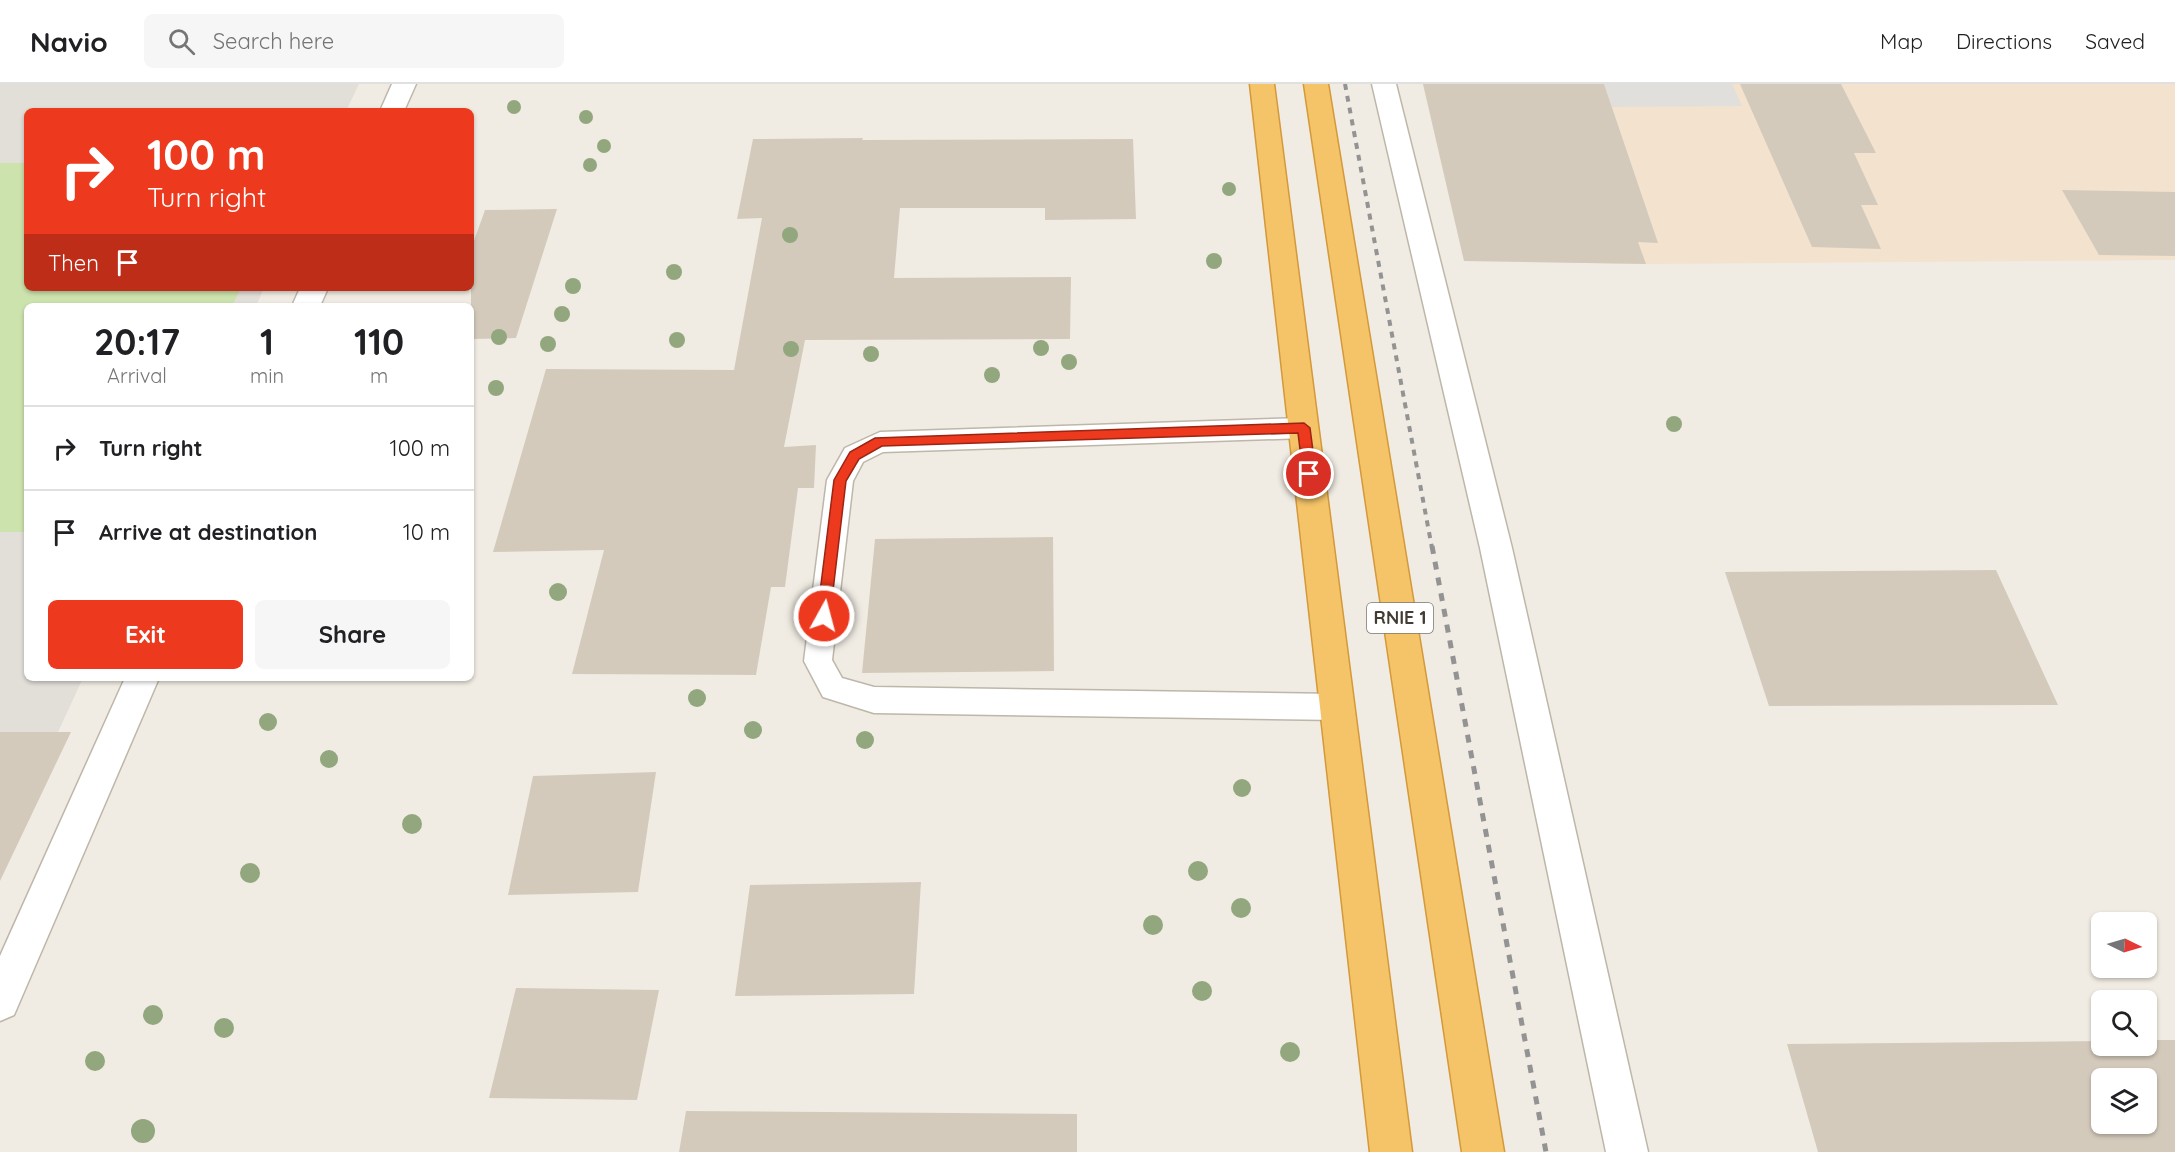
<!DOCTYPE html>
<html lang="en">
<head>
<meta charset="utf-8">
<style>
  body { margin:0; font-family:Quicksand,sans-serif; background:#f6f6f6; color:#202124; height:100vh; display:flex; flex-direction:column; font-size:22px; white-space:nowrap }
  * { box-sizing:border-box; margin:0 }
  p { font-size:20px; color:#757577 }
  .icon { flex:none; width:33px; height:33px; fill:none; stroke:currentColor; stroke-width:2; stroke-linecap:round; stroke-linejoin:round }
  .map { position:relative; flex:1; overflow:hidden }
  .drawer { position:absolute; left:24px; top:219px; width:450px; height:378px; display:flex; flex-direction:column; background:#fff; border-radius:9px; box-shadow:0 2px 4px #0004 }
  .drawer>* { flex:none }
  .top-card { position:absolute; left:24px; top:24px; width:450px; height:183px; border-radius:9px; box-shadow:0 2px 4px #0004; background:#ed391d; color:#fff; overflow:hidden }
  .needle { width:39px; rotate:95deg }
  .fabs { position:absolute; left:2091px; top:828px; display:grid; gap:12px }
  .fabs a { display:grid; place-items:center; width:66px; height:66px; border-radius:9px; background:#fff; box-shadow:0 2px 4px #0004; font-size:30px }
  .pin { position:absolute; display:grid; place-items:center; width:51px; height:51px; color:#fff; margin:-26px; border:3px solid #fff; border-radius:50%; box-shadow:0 2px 6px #0007 }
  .me { position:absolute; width:66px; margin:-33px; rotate:7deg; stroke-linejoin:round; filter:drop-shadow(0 0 4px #0008) }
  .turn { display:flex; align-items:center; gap:21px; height:126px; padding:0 24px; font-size:27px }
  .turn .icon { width:78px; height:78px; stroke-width:2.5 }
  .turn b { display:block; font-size:42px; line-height:51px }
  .then { display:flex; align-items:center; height:57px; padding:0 24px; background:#0003; gap:12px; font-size:22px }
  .eta { display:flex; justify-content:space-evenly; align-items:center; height:102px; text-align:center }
  .eta b { font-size:36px; font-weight:700; line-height:42px }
  .cta { display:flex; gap:12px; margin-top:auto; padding:12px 24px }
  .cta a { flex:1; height:69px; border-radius:9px; background:#ed391d; color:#fff; font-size:24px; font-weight:700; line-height:69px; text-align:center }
  .cta a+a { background:#f6f6f6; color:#202124 }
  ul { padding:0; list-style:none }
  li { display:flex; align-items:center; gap:18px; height:84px; padding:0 24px; border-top:2px solid #e0e0e0 }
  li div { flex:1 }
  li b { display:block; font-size:22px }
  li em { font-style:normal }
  header { display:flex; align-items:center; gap:36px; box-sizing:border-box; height:84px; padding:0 30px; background:#fff; border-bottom:2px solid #e0e0e0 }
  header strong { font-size:28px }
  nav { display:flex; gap:33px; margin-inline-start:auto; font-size:21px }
  .search { width:420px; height:54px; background:#f6f6f6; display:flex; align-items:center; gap:15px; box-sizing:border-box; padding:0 21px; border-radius:9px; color:#757577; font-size:22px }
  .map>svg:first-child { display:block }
</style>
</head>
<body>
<header>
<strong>Navio</strong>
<div class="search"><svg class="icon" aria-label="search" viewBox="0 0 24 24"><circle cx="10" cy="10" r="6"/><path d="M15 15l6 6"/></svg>Search here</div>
<nav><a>Map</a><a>Directions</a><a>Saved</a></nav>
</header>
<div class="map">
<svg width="2175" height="1068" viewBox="0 0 2175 1068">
  <rect width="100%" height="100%" fill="#f0ece3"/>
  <!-- commercial -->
  <path fill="#f2e2ce" d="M1423,0H2175V176L1646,180L1464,177Z"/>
  <!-- industrial -->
  <path fill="#e2ded8" d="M0,0H359L346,27H27V204H264L256,222H27V594H83L0,773Z"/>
  <!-- green -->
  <path fill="#cce3ad" d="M0,79H27V204H241L232,222H27V448H0Z"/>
  <!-- parking -->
  <path fill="#e1dfdb" d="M1604,0H1732L1742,22L1612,23Z"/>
  <!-- building -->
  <path fill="#d4cabc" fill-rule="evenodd" d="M1423,0H1604L1658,159L1638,158L1646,180L1464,177Z
    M1740,0H1841L1876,69H1854L1878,121H1861L1881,165L1812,163Z
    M863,54L862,56L1133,55L1136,135L1045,136V124H900L894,194L1071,193L1070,255L805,256L784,363L816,361L814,404H798L785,503H771L756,591L572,590L604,466L493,468L546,285L734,286L762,134L737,135L753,55Z
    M2062,106L2175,108V172L2099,171Z
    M557,125L516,254L471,255V165L485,126Z
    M1053,453L1054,587L862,589L875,455Z
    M1996,486L2058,621L1769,622L1725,488Z
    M0,648H71L0,797Z
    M656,688L638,808L508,811L533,692Z
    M921,798L914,910L735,912L750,801Z
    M516,904L659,906L637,1016L489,1014Z
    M2146,956H2175V1068H1818L1787,960L2102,957V962H2146ZM2102,994H2146V1040H2102Z
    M686,1027L1077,1030V1068H679Z"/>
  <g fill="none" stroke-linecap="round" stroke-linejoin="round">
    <!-- lane casing -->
    <g stroke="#beb6a9" stroke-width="3">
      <path id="lane" d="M1304,334L1313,337L1316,344L1313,351L1304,354L883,368L863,378L853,397L832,576L842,594L874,603L1337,610L1347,614L1351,623L1347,632L1337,636L874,629L823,613L804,577L827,396L845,364L880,348Z"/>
    </g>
    <!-- street casing -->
    <g stroke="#beb6a9" stroke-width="3">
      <path id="street" d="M392,0H416L404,27H380Z
        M1372,0H1396L1512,464L1648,1068H1606L1480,464Z
        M300,204H328L320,222H292Z
        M125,594H159L14,931L0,937V872Z"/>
    </g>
    <!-- highway casing -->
    <g stroke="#d3993a" stroke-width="3">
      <path id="highway" d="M1250,0H1274L1412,1068H1370Z
        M1304,0H1328L1504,1068H1462Z"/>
    </g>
    <!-- lane -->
    <use href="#lane" fill="#fff" fill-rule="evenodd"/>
    <!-- street -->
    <use href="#street" fill="#fff" fill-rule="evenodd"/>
    <!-- highway -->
    <use href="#highway" fill="#f5c469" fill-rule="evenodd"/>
    <!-- rail-far1 -->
    <path stroke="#939393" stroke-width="4" stroke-dasharray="6 6" stroke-linecap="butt" d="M1345,0L1432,464"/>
    <!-- rail -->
    <path stroke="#939393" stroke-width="5" stroke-dasharray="8 8" stroke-linecap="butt" d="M1432,462L1546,1068"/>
  </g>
  <!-- trees -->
  <g fill="#92a77e">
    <circle cx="514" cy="23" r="7"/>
    <circle cx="586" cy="33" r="7"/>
    <circle cx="604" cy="62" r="7"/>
    <circle cx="590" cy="81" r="7"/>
    <circle cx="1229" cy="105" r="7"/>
    <circle cx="790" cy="151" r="8"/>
    <circle cx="1214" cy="177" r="8"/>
    <circle cx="674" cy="188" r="8"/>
    <circle cx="573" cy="202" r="8"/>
    <circle cx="562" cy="230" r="8"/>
    <circle cx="499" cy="253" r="8"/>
    <circle cx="677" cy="256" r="8"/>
    <circle cx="548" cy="260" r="8"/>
    <circle cx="1041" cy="264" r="8"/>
    <circle cx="791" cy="265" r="8"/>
    <circle cx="871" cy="270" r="8"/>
    <circle cx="1069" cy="278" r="8"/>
    <circle cx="992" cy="291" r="8"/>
    <circle cx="496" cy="304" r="8"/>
    <circle cx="1674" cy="340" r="8"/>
    <circle cx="558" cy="508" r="9"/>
    <circle cx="697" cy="614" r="9"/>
    <circle cx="268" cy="638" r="9"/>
    <circle cx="753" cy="646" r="9"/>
    <circle cx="865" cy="656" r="9"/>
    <circle cx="329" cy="675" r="9"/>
    <circle cx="1242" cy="704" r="9"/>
    <circle cx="412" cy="740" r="10"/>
    <circle cx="1198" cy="787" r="10"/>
    <circle cx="250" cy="789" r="10"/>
    <circle cx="1241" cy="824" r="10"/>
    <circle cx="1153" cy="841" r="10"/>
    <circle cx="1202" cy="907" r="10"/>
    <circle cx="153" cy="931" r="10"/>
    <circle cx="224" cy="944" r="10"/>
    <circle cx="1290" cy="968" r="10"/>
    <circle cx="95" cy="977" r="10"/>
    <circle cx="143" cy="1047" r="12"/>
  </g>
  <!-- route -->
  <path fill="#ed391d" stroke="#9a2513" stroke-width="1.5" d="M1304,339L1310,344L1316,390L1309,395L1303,390L1298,349L882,362L859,375L846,397L830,532L828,536H819L817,532L834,396L850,368L875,354Z"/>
  <g text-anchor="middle" stroke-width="5" stroke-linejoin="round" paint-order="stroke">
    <!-- shield labels -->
    <rect fill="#fff" stroke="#7b7671" stroke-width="1.5" x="1367" y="519" width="66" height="30" rx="4.5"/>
    <g font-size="18" font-weight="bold" fill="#423c34">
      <text x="1400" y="540">RNIE 1</text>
    </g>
  </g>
</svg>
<div class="fabs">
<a><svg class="needle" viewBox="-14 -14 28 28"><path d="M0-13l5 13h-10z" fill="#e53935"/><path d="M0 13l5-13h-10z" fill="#757577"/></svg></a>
<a><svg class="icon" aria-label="search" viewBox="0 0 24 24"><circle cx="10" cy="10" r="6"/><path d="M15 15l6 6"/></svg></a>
<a><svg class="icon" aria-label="layers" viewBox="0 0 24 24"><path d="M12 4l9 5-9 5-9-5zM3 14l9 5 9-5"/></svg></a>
</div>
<div class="pin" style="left:1309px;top:390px;background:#d93025"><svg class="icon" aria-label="arrive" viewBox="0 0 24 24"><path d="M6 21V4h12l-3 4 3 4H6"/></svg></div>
<svg class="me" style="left:824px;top:532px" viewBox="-20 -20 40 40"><circle r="17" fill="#ed391d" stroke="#fff" stroke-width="3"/><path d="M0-11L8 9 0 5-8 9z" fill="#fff"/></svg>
<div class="top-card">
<div class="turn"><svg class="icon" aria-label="right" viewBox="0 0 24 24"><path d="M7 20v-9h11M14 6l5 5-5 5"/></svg><div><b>100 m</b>Turn right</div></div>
<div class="then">Then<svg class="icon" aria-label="arrive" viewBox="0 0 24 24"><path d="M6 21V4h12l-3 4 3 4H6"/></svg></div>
</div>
<section class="drawer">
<div class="eta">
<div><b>20:17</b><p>Arrival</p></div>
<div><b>1</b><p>min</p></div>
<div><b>110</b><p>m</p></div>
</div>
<ul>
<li><svg class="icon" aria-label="right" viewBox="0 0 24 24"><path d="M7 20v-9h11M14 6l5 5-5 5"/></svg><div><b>Turn right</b></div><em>100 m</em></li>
<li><svg class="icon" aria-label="arrive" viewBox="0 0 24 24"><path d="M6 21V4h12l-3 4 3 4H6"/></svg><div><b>Arrive at destination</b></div><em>10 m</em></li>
</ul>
<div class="cta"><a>Exit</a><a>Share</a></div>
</section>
</div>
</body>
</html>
